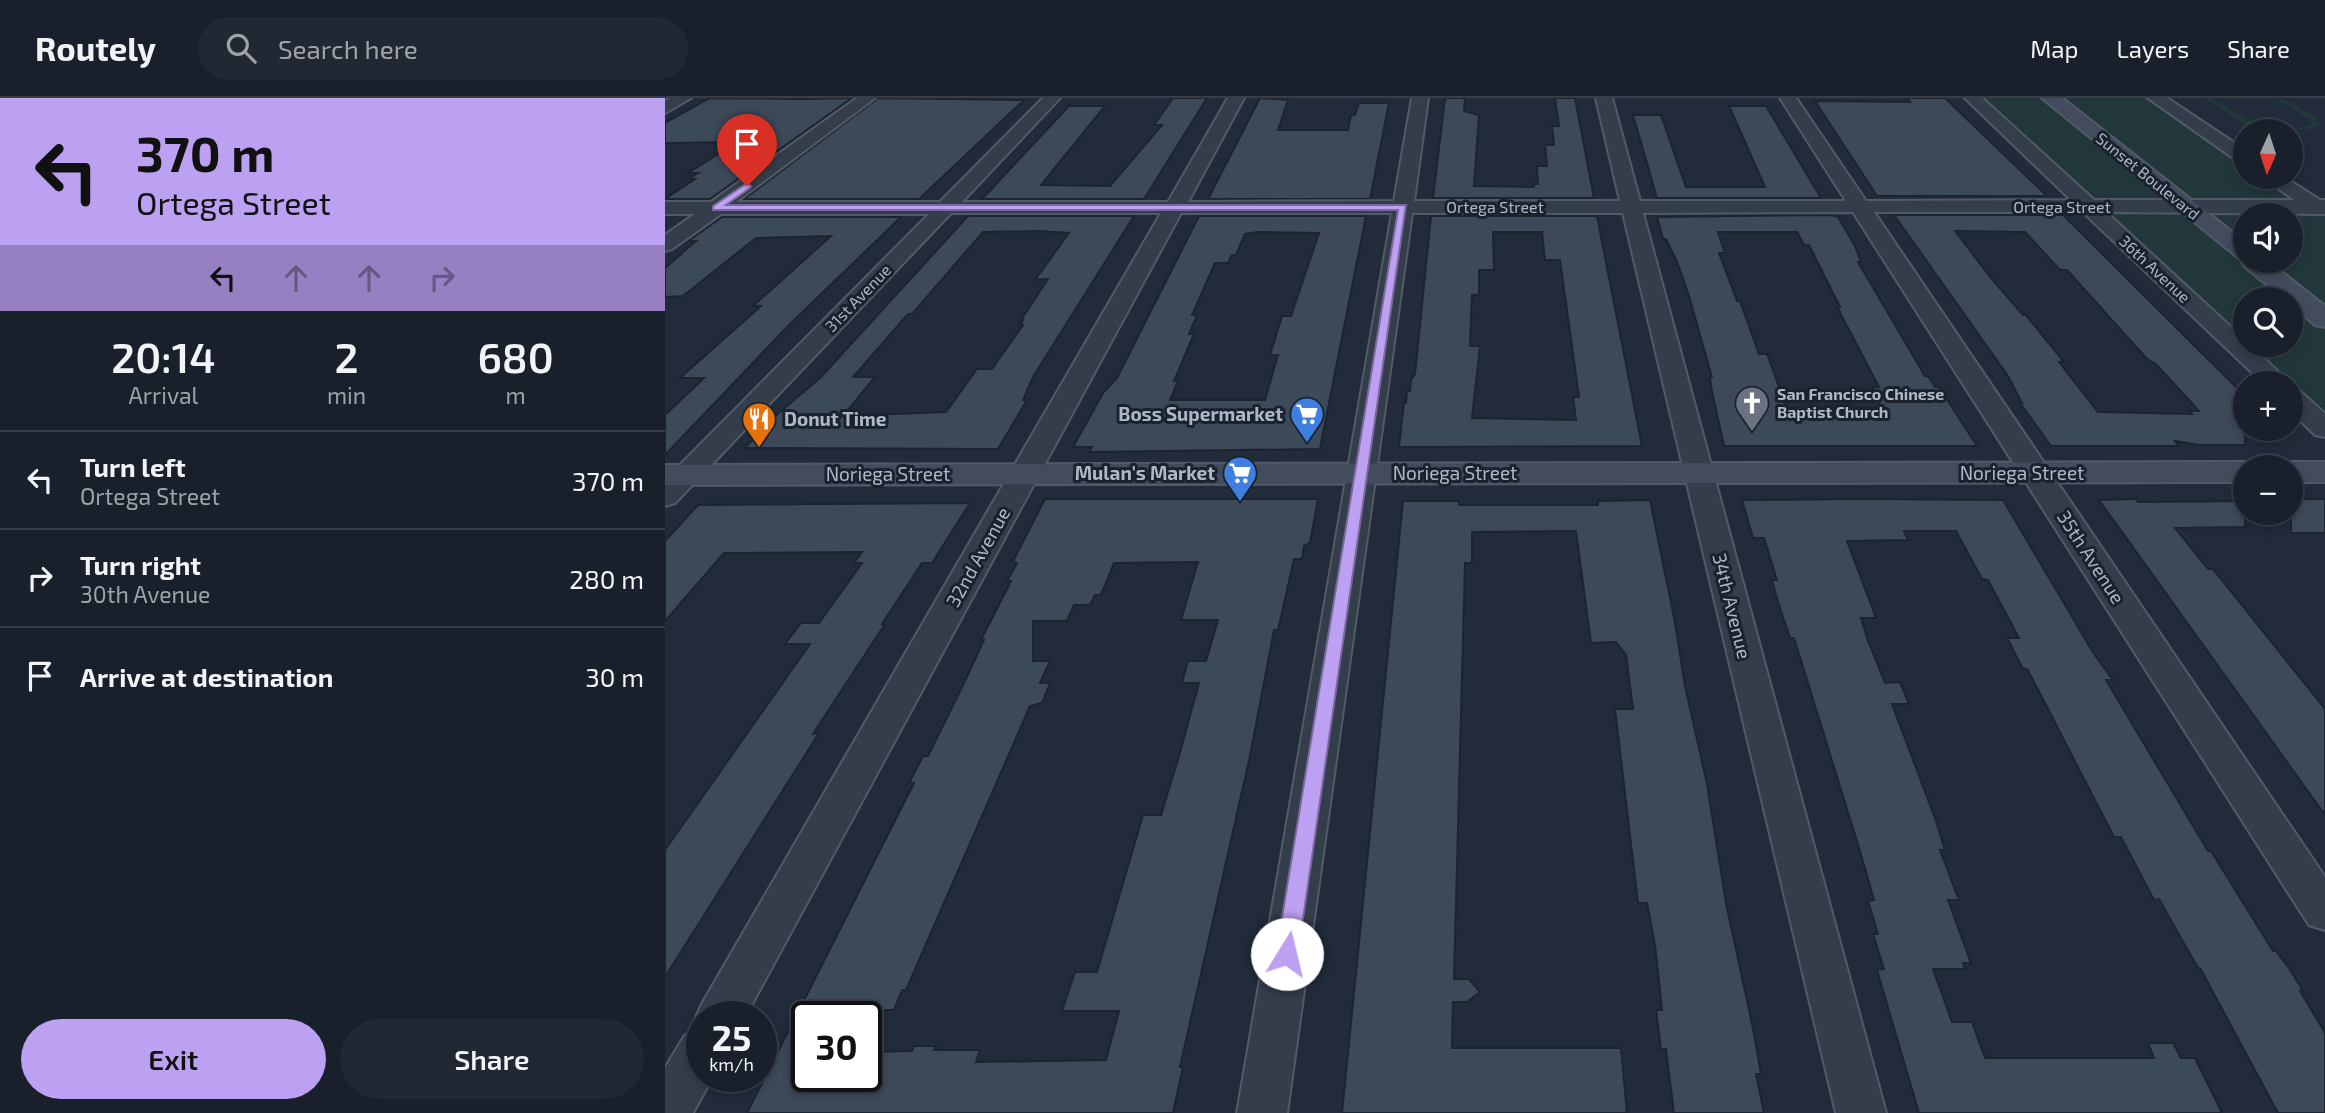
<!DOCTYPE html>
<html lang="en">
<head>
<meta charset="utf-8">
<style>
  body { margin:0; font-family:"Exo 2",sans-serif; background:#222833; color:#f1f3f6; height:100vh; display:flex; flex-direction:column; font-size:26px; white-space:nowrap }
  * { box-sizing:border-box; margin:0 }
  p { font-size:23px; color:#9fa3a9 }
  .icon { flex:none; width:38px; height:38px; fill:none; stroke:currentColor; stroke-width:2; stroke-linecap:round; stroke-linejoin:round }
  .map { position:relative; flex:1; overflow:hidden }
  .drawer { display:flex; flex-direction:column; background:#19202b; width:665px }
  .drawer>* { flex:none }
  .hud { background:#bca0f2; color:#111; overflow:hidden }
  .needle { width:46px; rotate:183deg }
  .controls { position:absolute; left:1568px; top:21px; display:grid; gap:14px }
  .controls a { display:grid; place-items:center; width:70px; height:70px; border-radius:50%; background:#19202b; box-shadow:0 4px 10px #0003,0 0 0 2px #373e47; font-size:35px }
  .speed { position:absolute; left:21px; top:903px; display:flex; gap:14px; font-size:35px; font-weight:700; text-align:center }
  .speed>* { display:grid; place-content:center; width:91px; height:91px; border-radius:50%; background:#19202b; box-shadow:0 4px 10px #0003,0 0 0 2px #373e47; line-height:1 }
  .speed small { font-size:18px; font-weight:400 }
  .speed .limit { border:4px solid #111; border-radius:10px; background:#fff; color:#111 }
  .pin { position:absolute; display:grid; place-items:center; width:60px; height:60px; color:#fff; margin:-72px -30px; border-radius:50% 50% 50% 0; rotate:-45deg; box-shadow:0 0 7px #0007 }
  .pin .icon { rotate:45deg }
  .me { position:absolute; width:77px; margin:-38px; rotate:9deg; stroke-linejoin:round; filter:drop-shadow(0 0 5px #0008) }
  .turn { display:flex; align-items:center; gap:24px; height:147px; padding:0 21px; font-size:32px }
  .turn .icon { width:91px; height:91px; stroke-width:2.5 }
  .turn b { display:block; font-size:49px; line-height:60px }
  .lanes { display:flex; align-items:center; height:66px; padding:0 21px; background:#0003; justify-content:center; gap:35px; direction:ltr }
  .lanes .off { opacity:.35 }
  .eta { display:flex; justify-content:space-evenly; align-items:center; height:119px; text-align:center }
  .eta b { font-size:42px; font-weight:600; line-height:49px }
  .primary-button { display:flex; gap:14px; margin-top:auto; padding:14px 21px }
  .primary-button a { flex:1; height:80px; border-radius:42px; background:#bca0f2; color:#111; font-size:28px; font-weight:600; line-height:80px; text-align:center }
  .primary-button a+a { background:#222833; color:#f1f3f6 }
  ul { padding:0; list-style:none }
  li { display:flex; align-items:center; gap:21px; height:98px; padding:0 21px; border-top:2px solid #373e47 }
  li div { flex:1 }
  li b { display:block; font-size:26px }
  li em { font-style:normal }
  header { display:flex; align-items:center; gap:42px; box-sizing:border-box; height:98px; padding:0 35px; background:#19202b; border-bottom:2px solid #373e47 }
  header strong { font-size:33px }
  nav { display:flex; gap:38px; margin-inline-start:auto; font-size:24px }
  .search { width:490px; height:63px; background:#222833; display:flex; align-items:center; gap:18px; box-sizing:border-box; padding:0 24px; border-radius:38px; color:#9fa3a9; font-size:26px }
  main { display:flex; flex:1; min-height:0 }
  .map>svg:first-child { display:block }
</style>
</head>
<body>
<header>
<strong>Routely</strong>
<div class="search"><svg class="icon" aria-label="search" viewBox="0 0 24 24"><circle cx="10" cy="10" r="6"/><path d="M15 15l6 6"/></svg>Search here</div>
<nav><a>Map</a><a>Layers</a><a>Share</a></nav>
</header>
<main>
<section class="drawer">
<div class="hud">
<div class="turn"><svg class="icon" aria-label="left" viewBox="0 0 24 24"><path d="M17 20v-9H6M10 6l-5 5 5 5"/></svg><div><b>370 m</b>Ortega Street</div></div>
<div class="lanes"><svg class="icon" aria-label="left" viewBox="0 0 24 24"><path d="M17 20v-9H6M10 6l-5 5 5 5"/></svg><svg class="icon off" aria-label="ahead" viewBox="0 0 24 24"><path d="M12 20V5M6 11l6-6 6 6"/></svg><svg class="icon off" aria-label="ahead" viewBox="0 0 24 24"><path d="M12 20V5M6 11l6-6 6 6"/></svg><svg class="icon off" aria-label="right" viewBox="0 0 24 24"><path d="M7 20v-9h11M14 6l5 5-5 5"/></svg></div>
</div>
<div class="eta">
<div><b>20:14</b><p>Arrival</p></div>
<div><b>2</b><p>min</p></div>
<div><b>680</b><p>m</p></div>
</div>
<ul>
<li><svg class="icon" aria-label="left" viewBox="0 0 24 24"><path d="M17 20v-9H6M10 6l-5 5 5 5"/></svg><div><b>Turn left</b><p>Ortega Street</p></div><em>370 m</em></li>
<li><svg class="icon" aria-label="right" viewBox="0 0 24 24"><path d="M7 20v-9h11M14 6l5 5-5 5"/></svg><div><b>Turn right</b><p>30th Avenue</p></div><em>280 m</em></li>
<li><svg class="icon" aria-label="arrive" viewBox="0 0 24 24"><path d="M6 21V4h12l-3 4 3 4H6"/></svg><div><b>Arrive at destination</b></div><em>30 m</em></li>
</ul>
<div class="primary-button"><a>Exit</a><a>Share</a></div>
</section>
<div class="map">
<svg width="1660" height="1015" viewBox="0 0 1660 1015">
  <rect width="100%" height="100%" fill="#212b39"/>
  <!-- green -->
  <path fill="#22373a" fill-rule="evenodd" d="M1308,0H1491L1580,60V79H1607L1660,115V330L1626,298V285H1612ZM1580,117H1626V163H1580ZM1580,201H1626V247H1580Z
    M1539,0H1547C1575,18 1611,41 1646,26L1645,21L1608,0C1622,0 1649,15 1657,26C1640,38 1601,29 1586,30Z"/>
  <!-- building -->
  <path fill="#3c4959" stroke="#1c2430" stroke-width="2" fill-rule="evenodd" d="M45,0L138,1L187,0L45,101H0L30,81H24L33,75H23L72,44L0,45V25Z
    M213,0L359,2L254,101H79Z
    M508,0H542L479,101H317L404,8H440L376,87L445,88L497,27H489Z
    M595,0L623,2L613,32H683L686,17H690L694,5H724L705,101H543Z
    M780,0H800L799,13L814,17L809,88L869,89V86H873L872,68H882L880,47H889L887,28H894L890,0H910L929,100H768Z
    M1242,0H1280L1382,98H1212L1150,3L1245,4Z
    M1064,8H1101L1156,100H992L968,17H996L1021,89H1100Z
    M1166,117L1173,119L1190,148L1196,164H1193L1260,278H1263L1270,289H1274L1312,348H1059L1046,289L1045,279H1047L1024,198L1012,164L1001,141H998L992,119ZM1053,134H1132L1139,147H1144L1175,209H1172L1214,289H1207L1221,319L1154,320L1151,313H1123L1102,256H1094L1075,203H1072L1054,155H1060Z
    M1229,117H1398L1580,298V347H1534L1510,343L1514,348H1386L1355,305H1357L1343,278ZM1290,133L1360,134L1395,172H1402L1482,261L1491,266L1534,313H1524L1527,316L1433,314L1394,264H1399L1361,217H1358L1326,180Z
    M303,118H469L368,279L358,302H362L333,351L80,350L109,319L156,279ZM374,133L404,135L370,182L383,181L356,222H358L356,227H358L327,271H312L281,314L178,318L210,279H188L243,216H247L318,134Z
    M534,118H701L655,351L424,354L427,349H408L438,295L452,280ZM593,134L654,135L626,218H617L605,257H613L600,302H505L513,283H509L529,236H524L532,217H527L550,165H563L567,157H571L580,136Z
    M766,118H932L977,348L734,349L739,304L741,305L742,293H745L746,282L750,276ZM828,134H877L880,162H895L914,299H908L911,322L807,320L815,248H805L807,197H814V172H829Z
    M57,119H236L124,227L0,357V317L39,280H15L96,208H88L166,138L91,140L18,198L0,199V170L31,143H23Z
    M380,401H653L645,445L639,448L637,461H629L613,532H609L585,658L515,969H518L508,1015H82L249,685H244L258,658H263L299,585L319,542H316L346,483H342L352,465L348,463ZM533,464L516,522H553L541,563H523L517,585H534L514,658L496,717H478L432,874H410L397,913H454L441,962L311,964L315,952H269L271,948H249L247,953L201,954V978H142V919H214L217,912H229L237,892H241L365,608L377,605L385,585H375L385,563H368V523H402L409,507H425L430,497H436L449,465Z
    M1196,401L1338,402L1429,556L1448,582H1441L1543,753H1546L1608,853H1611L1624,870L1638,893H1635L1660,935V1015H1613L1535,870H1533L1494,801L1489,802L1456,739H1449L1368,582L1362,571H1358L1342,540H1354L1323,482L1317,481L1291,433H1239L1243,442L1182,443L1211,520H1196L1202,540L1220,585L1235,584L1244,606H1227L1271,723L1280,752H1275L1294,802H1283L1306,865H1298L1300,871H1268L1287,924H1307L1320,960H1489L1483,945H1508L1516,960H1530L1557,1015H1254L1212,872L1219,871L1208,836H1213L1203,803L1209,802L1195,753L1129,540H1125L1112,501L1107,482H1112L1099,440H1088L1077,402Z
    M1471,401L1473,404L1580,403V429L1510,430L1543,471H1548L1660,611V717L1434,402Z
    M1626,401H1660V435H1626Z
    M985,402L1010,524L1020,588L1042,686L1061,805L1089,935L1096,976H1091L1099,1015H1009L1001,951H996L991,912H997L990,847L982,805H973L950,611H968L961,557L951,544L926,545L911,433L807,434V465H800L789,881H804L815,894L802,904H788L787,950H956L962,1015H677L738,403H794V407H933V403Z
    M305,405L267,465H257L217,526H220L148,636L154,635L0,879V752L145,546H120L136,525H154L197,465H189L197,454L59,455L0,523V443L33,407Z"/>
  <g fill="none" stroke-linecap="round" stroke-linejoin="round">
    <!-- street casing -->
    <g stroke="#525a67" stroke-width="4">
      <path id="street" d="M6,0H26L0,15V3Z
        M192,0H210L71,104H275L378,0H395L297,104H503L563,0H579L523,104L729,103L747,0H763L749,103H955L931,0H947L975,103H1181L1115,0H1131L1201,103L1406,102L1300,0H1317L1429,102H1629L1598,79H1619L1655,102H1660V116L1441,114L1580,242V247H1585L1625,285H1598L1418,114H1209L1660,779V832L1644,827L1188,114L978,115L1221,1015H1171L958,115H747L622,1015H572L727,115H516L80,919H37V978H48L28,1015H0V970L20,937L37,930L31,919L38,904L496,115H286L10,405L0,408V382L264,116H56L7,151L0,153V137L30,116H0V104H46Z
        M1483,0H1502L1580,52V65L1574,64Z
        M1626,291L1635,293L1660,316V339L1650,337L1626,313Z"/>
    </g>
    <!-- secondary casing -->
    <g stroke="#525a67" stroke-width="4">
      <path id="secondary" d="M1377,0H1397L1580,144V163H1603L1660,208V229L1650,227L1626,206V201H1619L1579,168L1576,162Z
        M1580,364L1593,369H1580V384L0,387V367Z
        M1626,364H1660V384H1626V369H1613Z"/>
    </g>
    <!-- street -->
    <use href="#street" fill="#343d4a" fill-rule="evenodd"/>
    <!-- secondary -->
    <use href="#secondary" fill="#424c5d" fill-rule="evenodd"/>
  </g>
  <!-- route -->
  <path fill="#bca0f2" stroke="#7a689d" stroke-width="2" d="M82,85L86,88L85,90L61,107H741L633,856L630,862L622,865L614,862L611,856L733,112H48V108Z"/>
  <!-- icons -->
  <defs>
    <g id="church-pin" transform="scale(1.75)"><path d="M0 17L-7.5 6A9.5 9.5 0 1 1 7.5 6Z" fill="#6b7280" stroke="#1a222e"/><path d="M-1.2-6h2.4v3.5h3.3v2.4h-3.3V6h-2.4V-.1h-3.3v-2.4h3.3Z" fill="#fff"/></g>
    <g id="supermarket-pin" transform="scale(1.75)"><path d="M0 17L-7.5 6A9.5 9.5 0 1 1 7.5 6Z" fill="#3f7fe0" stroke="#1a222e"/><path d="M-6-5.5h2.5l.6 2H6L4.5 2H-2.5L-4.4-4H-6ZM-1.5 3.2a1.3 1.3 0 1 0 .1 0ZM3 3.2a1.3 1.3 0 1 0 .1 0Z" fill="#fff"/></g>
    <g id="restaurant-pin" transform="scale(1.75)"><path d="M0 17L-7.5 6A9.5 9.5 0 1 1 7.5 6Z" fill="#e8710a" stroke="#1a222e"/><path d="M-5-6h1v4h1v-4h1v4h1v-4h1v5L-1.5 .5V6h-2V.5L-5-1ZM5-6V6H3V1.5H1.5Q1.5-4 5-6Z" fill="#fff"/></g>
  </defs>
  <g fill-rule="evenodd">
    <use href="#church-pin" x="1087" y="305"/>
    <use href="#supermarket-pin" x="642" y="316"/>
    <use href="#restaurant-pin" x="94" y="321"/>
    <use href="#supermarket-pin" x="575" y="375"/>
  </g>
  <g text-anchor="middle" stroke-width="6" stroke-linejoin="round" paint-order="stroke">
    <!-- far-street labels -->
    <g font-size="16" fill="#afb7c6" stroke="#1a222e">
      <text transform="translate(1483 78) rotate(39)" y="6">Sunset Boulevard</text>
      <text x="830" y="115">Ortega Street</text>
      <text x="1397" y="115">Ortega Street</text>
      <text transform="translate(1490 171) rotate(43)" y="6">36th Avenue</text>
      <text transform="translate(193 200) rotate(-46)" y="6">31st Avenue</text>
    </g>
    <!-- far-poi labels -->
    <g font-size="16" font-weight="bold" fill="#afb7c6" stroke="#1a222e" text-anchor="start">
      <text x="1112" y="302">San Francisco Chinese<tspan x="1112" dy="18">Baptist Church</tspan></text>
    </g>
    <!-- poi labels -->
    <g font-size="19" font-weight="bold" fill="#afb7c6" stroke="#1a222e" text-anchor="end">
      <text x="618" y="323">Boss Supermarket</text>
      <text x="119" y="328" text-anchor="start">Donut Time</text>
      <text x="550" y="382">Mulan's Market</text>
    </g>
    <!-- street labels -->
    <g font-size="19" fill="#afb7c6" stroke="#1a222e">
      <text x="790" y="382">Noriega Street</text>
      <text x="1357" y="382">Noriega Street</text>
      <text x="223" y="383">Noriega Street</text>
      <text transform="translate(313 459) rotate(-61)" y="7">32nd Avenue</text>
      <text transform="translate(1426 459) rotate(57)" y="7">35th Avenue</text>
      <text transform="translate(1067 508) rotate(76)" y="7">34th Avenue</text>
    </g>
  </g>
</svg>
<div class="controls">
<a><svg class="needle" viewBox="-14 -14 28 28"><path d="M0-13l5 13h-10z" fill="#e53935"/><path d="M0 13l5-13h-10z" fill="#9fa3a9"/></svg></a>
<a><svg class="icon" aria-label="sound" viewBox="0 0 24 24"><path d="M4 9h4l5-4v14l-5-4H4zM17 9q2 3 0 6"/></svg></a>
<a><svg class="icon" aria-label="search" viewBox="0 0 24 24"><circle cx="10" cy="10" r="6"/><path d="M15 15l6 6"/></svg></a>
<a>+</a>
<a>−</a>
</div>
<div class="speed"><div>25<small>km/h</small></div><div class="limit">30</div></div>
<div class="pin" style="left:82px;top:88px;background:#d93025"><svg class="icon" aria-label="arrive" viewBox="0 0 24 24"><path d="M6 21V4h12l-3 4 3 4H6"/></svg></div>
<svg class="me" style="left:622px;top:856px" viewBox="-20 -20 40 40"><circle r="19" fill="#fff"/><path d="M0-13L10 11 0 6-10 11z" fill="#bca0f2"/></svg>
</div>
</main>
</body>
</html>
